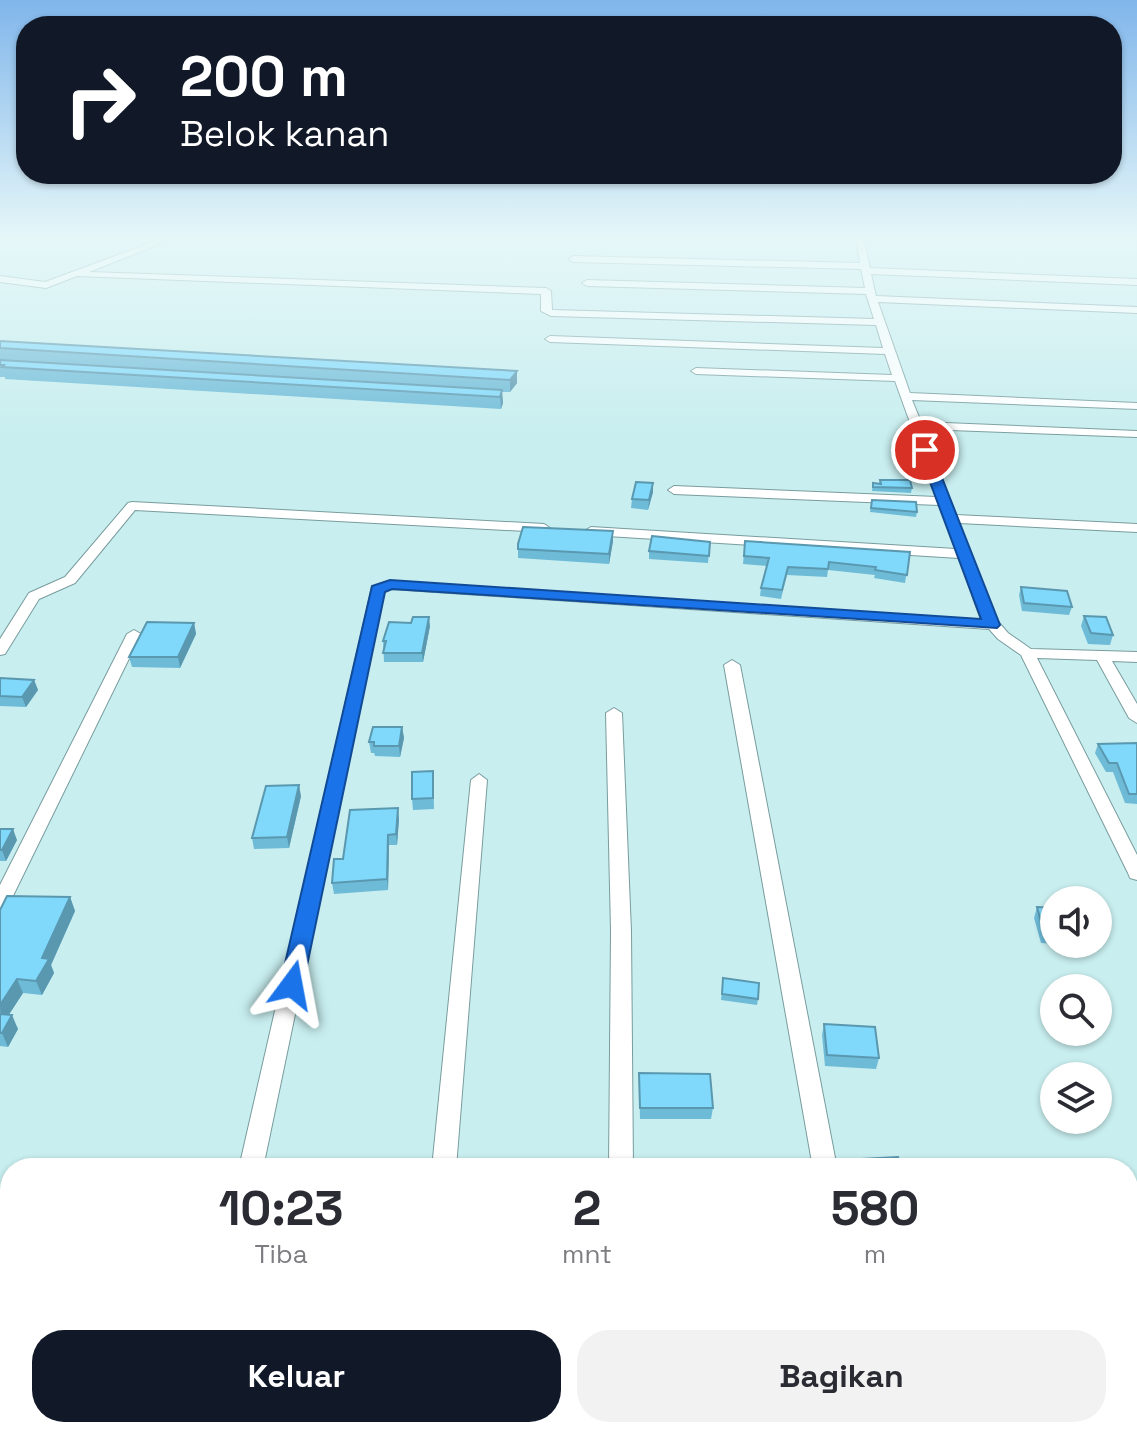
<!DOCTYPE html>
<html lang="id">
<head>
<meta charset="utf-8">
<style>
  body { margin:0; font-family:"Space Grotesk",sans-serif; background:#f2f2f3; color:#2b2b33; height:100vh; display:flex; flex-direction:column; font-size:30px; white-space:nowrap }
  * { box-sizing:border-box; margin:0 }
  p { font-size:26px; color:#7c7c81 }
  .icon { flex:none; width:44px; height:44px; fill:none; stroke:currentColor; stroke-width:2; stroke-linecap:round; stroke-linejoin:round }
  .map { position:relative; flex:1; overflow:hidden }
  .panel { position:absolute; left:0px; top:1158px; width:1138px; height:280px; display:flex; flex-direction:column; background:#fff; border-radius:32px 32px 0 0; box-shadow:0 2px 6px #0004 }
  .panel>* { flex:none }
  .top-card { position:absolute; left:16px; top:16px; width:1106px; height:168px; border-radius:32px; box-shadow:0 2px 6px #0004; background:#111827; color:#fff; overflow:hidden }
  .tools { position:absolute; left:1040px; top:886px; display:grid; gap:16px }
  .tools a { display:grid; place-items:center; width:72px; height:72px; border-radius:50%; background:#fff; box-shadow:0 2px 6px #0004; font-size:40px }
  .pin { position:absolute; display:grid; place-items:center; width:68px; height:68px; color:#fff; margin:-34px; border:4px solid #fff; border-radius:50%; box-shadow:0 2px 8px #0007 }
  .me { position:absolute; width:88px; margin:-44px; rotate:13deg; stroke-linejoin:round; filter:drop-shadow(0 0 6px #0008) }
  .turn { display:flex; align-items:center; gap:28px; height:168px; padding:0 32px; font-size:36px }
  .turn .icon { width:104px; height:104px; stroke-width:2.5 }
  .turn b { display:block; font-size:56px; line-height:68px }
  .eta { display:flex; justify-content:space-evenly; align-items:center; height:136px; text-align:center }
  .eta b { font-size:48px; font-weight:700; line-height:56px }
  .action { display:flex; gap:16px; margin-top:auto; padding:16px 32px }
  .action a { flex:1; height:92px; border-radius:32px; background:#111827; color:#fff; font-size:32px; font-weight:700; line-height:92px; text-align:center }
  .action a+a { background:#f2f2f3; color:#2b2b33 }
  .map>svg:first-child { display:block }
</style>
</head>
<body>
<div class="map">
<svg width="1137" height="1438" viewBox="0 0 1137 1438">
  <rect width="100%" height="100%" fill="#c8eeef"/>
  <g fill="none" stroke-linecap="round" stroke-linejoin="round">
    <!-- street casing -->
    <g stroke="#799c9e" stroke-width="2">
      <path id="street" d="M161,239H172L89,272L546,288L551,291L552,310L874,319L866,294L587,286L582,283L587,280L865,288L861,269L573,262L569,259L573,256L860,263L856,239H864L870,268L1137,279V285L871,274L876,296L1137,307V313L878,302L910,393L1137,403V409L912,400L921,422L1137,431V437L923,429L956,515L1137,524V532L959,523L995,618L1008,633L1031,649L1137,652V662L1112,661L1137,704V723L1129,718L1097,660L1037,658L1137,855V880L1130,878L1128,873L1021,655L998,639L989,629L391,589L383,592L263,1168H239L372,587L390,581L981,620L959,558L591,535L584,531L591,527L956,549L939,505L674,494L668,490L674,486L937,497L895,381L696,374L691,371L696,368L892,375L885,354L550,342L545,339L550,336L883,348L876,325L551,316L541,311V294L77,276L46,288L0,282V276L45,282Z
        M132,502L544,524L550,528L544,532L135,510L75,583L39,599L5,654L0,655V639L29,593L65,577L128,503Z
        M134,630L141,634L9,904L7,909L0,911V885L127,634Z
        M732,660L740,665L837,1168H813L724,665Z
        M614,708L622,713L631,931L633,1168H609L611,931L606,713Z
        M479,774L487,780L456,1168H432L471,780Z
        M179,1428H207L205,1438H177Z
        M408,1428H436L435,1438H407Z
        M616,1428H644V1438H616Z
        M860,1428H888L890,1438H862Z"/>
    </g>
    <!-- street -->
    <use href="#street" fill="#fff" fill-rule="evenodd"/>
  </g>
  <!-- wall -->
  <path fill="#6ebbd8" d="M0,341L517,371V383L510,392H502L503,403L501,409L5,379V377H0Z
    M880,480L912,488L911,493L872,491L873,483L879,484Z
    M653,492L648,510L631,508L632,499Z
    M872,500L917,512L916,517L870,512Z
    M613,541L609,564L518,558V544Z
    M745,541L910,552L905,583L874,578L875,575L828,570L827,577L787,575L781,599L760,596L761,588L767,566L743,564Z
    M710,542L708,563L649,559V551Z
    M1021,587L1072,607L1069,615L1022,611L1019,595Z
    M1084,616L1113,635L1110,645L1088,644L1081,626Z
    M194,623L196,634L180,668L132,667L129,657Z
    M430,626L423,662H384L383,641Z
    M0,678L34,680L38,690L26,707L0,706Z
    M402,727L404,738L400,757L375,756L374,753H371L369,742Z
    M1137,743V804L1125,803L1113,772H1106L1095,753L1098,744Z
    M433,771L434,809L413,810L412,799Z
    M301,796L289,848L254,849L252,838Z
    M399,819L397,845H389L388,890L334,894L332,883L343,859Z
    M0,829L17,840L6,861H0Z
    M70,897L75,911L51,965L54,973L42,995L23,993L9,1014L18,1029L8,1047L0,1046V910Z
    M1037,907L1054,908V944H1091L1090,946L1041,943L1034,918Z
    M723,978L758,999L757,1005L721,1000Z
    M824,1024L879,1058L876,1069L825,1066L822,1035Z
    M639,1073L713,1108L711,1119H640Z"/>
  <!-- shaded-wall -->
  <path fill="#5a98b0" d="M517,371V383L510,392V380Z
    M502,390L503,403L501,409L500,397Z
    M653,483V492L648,510L649,500Z
    M613,531V541L609,564V554Z
    M429,617L430,626L423,662L422,653Z
    M194,623L196,634L180,668L178,657Z
    M34,680L38,690L26,707L22,697Z
    M402,727L404,738L400,757L399,746Z
    M299,785L301,796L289,848L287,837Z
    M398,808L399,819L397,845L396,834Z
    M13,829L17,840L6,861L2,850Z
    M388,835L389,845L388,890L387,879Z
    M70,897L75,911L51,965L54,973L42,995L36,981L42,958Z
    M17,979L23,993L1,1027L0,1005Z
    M12,1015L18,1029L8,1047L2,1033Z
    M141,1428H149L146,1438H138Z"/>
  <!-- building -->
  <path fill="#80d9fb" stroke="#5a98b0" stroke-width="2" d="M0,341L517,371L510,380L0,348Z
    M0,360L502,390L500,397L2,367L4,365H0Z
    M880,480H910L912,488L873,487V483L881,484Z
    M636,482L653,483L649,500L632,499Z
    M872,500L916,502L917,512L871,508Z
    M523,527L613,531L609,554L518,549V544Z
    M652,536L710,542L709,556L649,551Z
    M745,541L910,552L907,575L875,570L876,567L829,562L828,569L788,567L782,590L761,588L769,558L744,556Z
    M1021,587L1067,591L1072,607L1024,603Z
    M1084,616L1106,617L1113,635L1091,633Z
    M413,617H429L422,653H383L386,641H383L389,622L411,623Z
    M147,622L194,623L178,657H129Z
    M0,678L34,680L22,697L0,696Z
    M373,727H402L399,746H374V742H369Z
    M1137,743V794H1129L1117,763H1109L1098,744Z
    M433,771V798L412,799V772Z
    M299,785L287,837L252,838L266,786Z
    M398,808L396,834L388,835L387,879L332,883L334,859H343L350,810Z
    M0,829H13L2,850H0Z
    M7,896L70,897L42,958L49,959L36,981L17,979L0,1005V910Z
    M1037,907L1054,908V933L1044,932Z
    M723,978L759,983L758,999L722,994Z
    M0,1014L12,1015L2,1033H0Z
    M824,1024L875,1027L879,1058L827,1055Z
    M639,1073L710,1074L713,1108H640Z
    M898,1157L901,1168H846L844,1160Z
    M99,1428H141L138,1438H96Z"/>
  <!-- sky -->
  <linearGradient id="sky" x2="0" y2="1"><stop stop-color="#80b6eb"/><stop offset="0.54" stop-color="#e6f7f8"/><stop offset="1" stop-color="#e6f7f8" stop-opacity="0"/></linearGradient>
  <rect width="1137" height="440" fill="url(#sky)"/>
  <!-- route -->
  <path fill="#1a73e8" stroke="#114b97" stroke-width="2" d="M925,446L931,450L1000,625L997,628L392,589L385,592L303,985L300,991L292,994L283,991L280,985L372,586L390,580L981,619L918,450Z"/>
</svg>
<div class="tools">
<a><svg class="icon" aria-label="sound" viewBox="0 0 24 24"><path d="M4 9h4l5-4v14l-5-4H4zM17 9q2 3 0 6"/></svg></a>
<a><svg class="icon" aria-label="search" viewBox="0 0 24 24"><circle cx="10" cy="10" r="6"/><path d="M15 15l6 6"/></svg></a>
<a><svg class="icon" aria-label="layers" viewBox="0 0 24 24"><path d="M12 4l9 5-9 5-9-5zM3 14l9 5 9-5"/></svg></a>
</div>
<div class="pin" style="left:925px;top:450px;background:#d93025"><svg class="icon" aria-label="arrive" viewBox="0 0 24 24"><path d="M6 21V4h12l-3 4 3 4H6"/></svg></div>
<svg class="me" style="left:292px;top:985px" viewBox="-20 -20 40 40"><path d="M0-17L14 15 0 8-14 15z" fill="#1a73e8" stroke="#fff" stroke-width="4"/></svg>
<div class="top-card">
<div class="turn"><svg class="icon" aria-label="right" viewBox="0 0 24 24"><path d="M7 20v-9h11M14 6l5 5-5 5"/></svg><div><b>200 m</b>Belok kanan</div></div>
</div>
<section class="panel">
<div class="eta">
<div><b>10:23</b><p>Tiba</p></div>
<div><b>2</b><p>mnt</p></div>
<div><b>580</b><p>m</p></div>
</div>
<div class="action"><a>Keluar</a><a>Bagikan</a></div>
</section>
</div>
</body>
</html>
